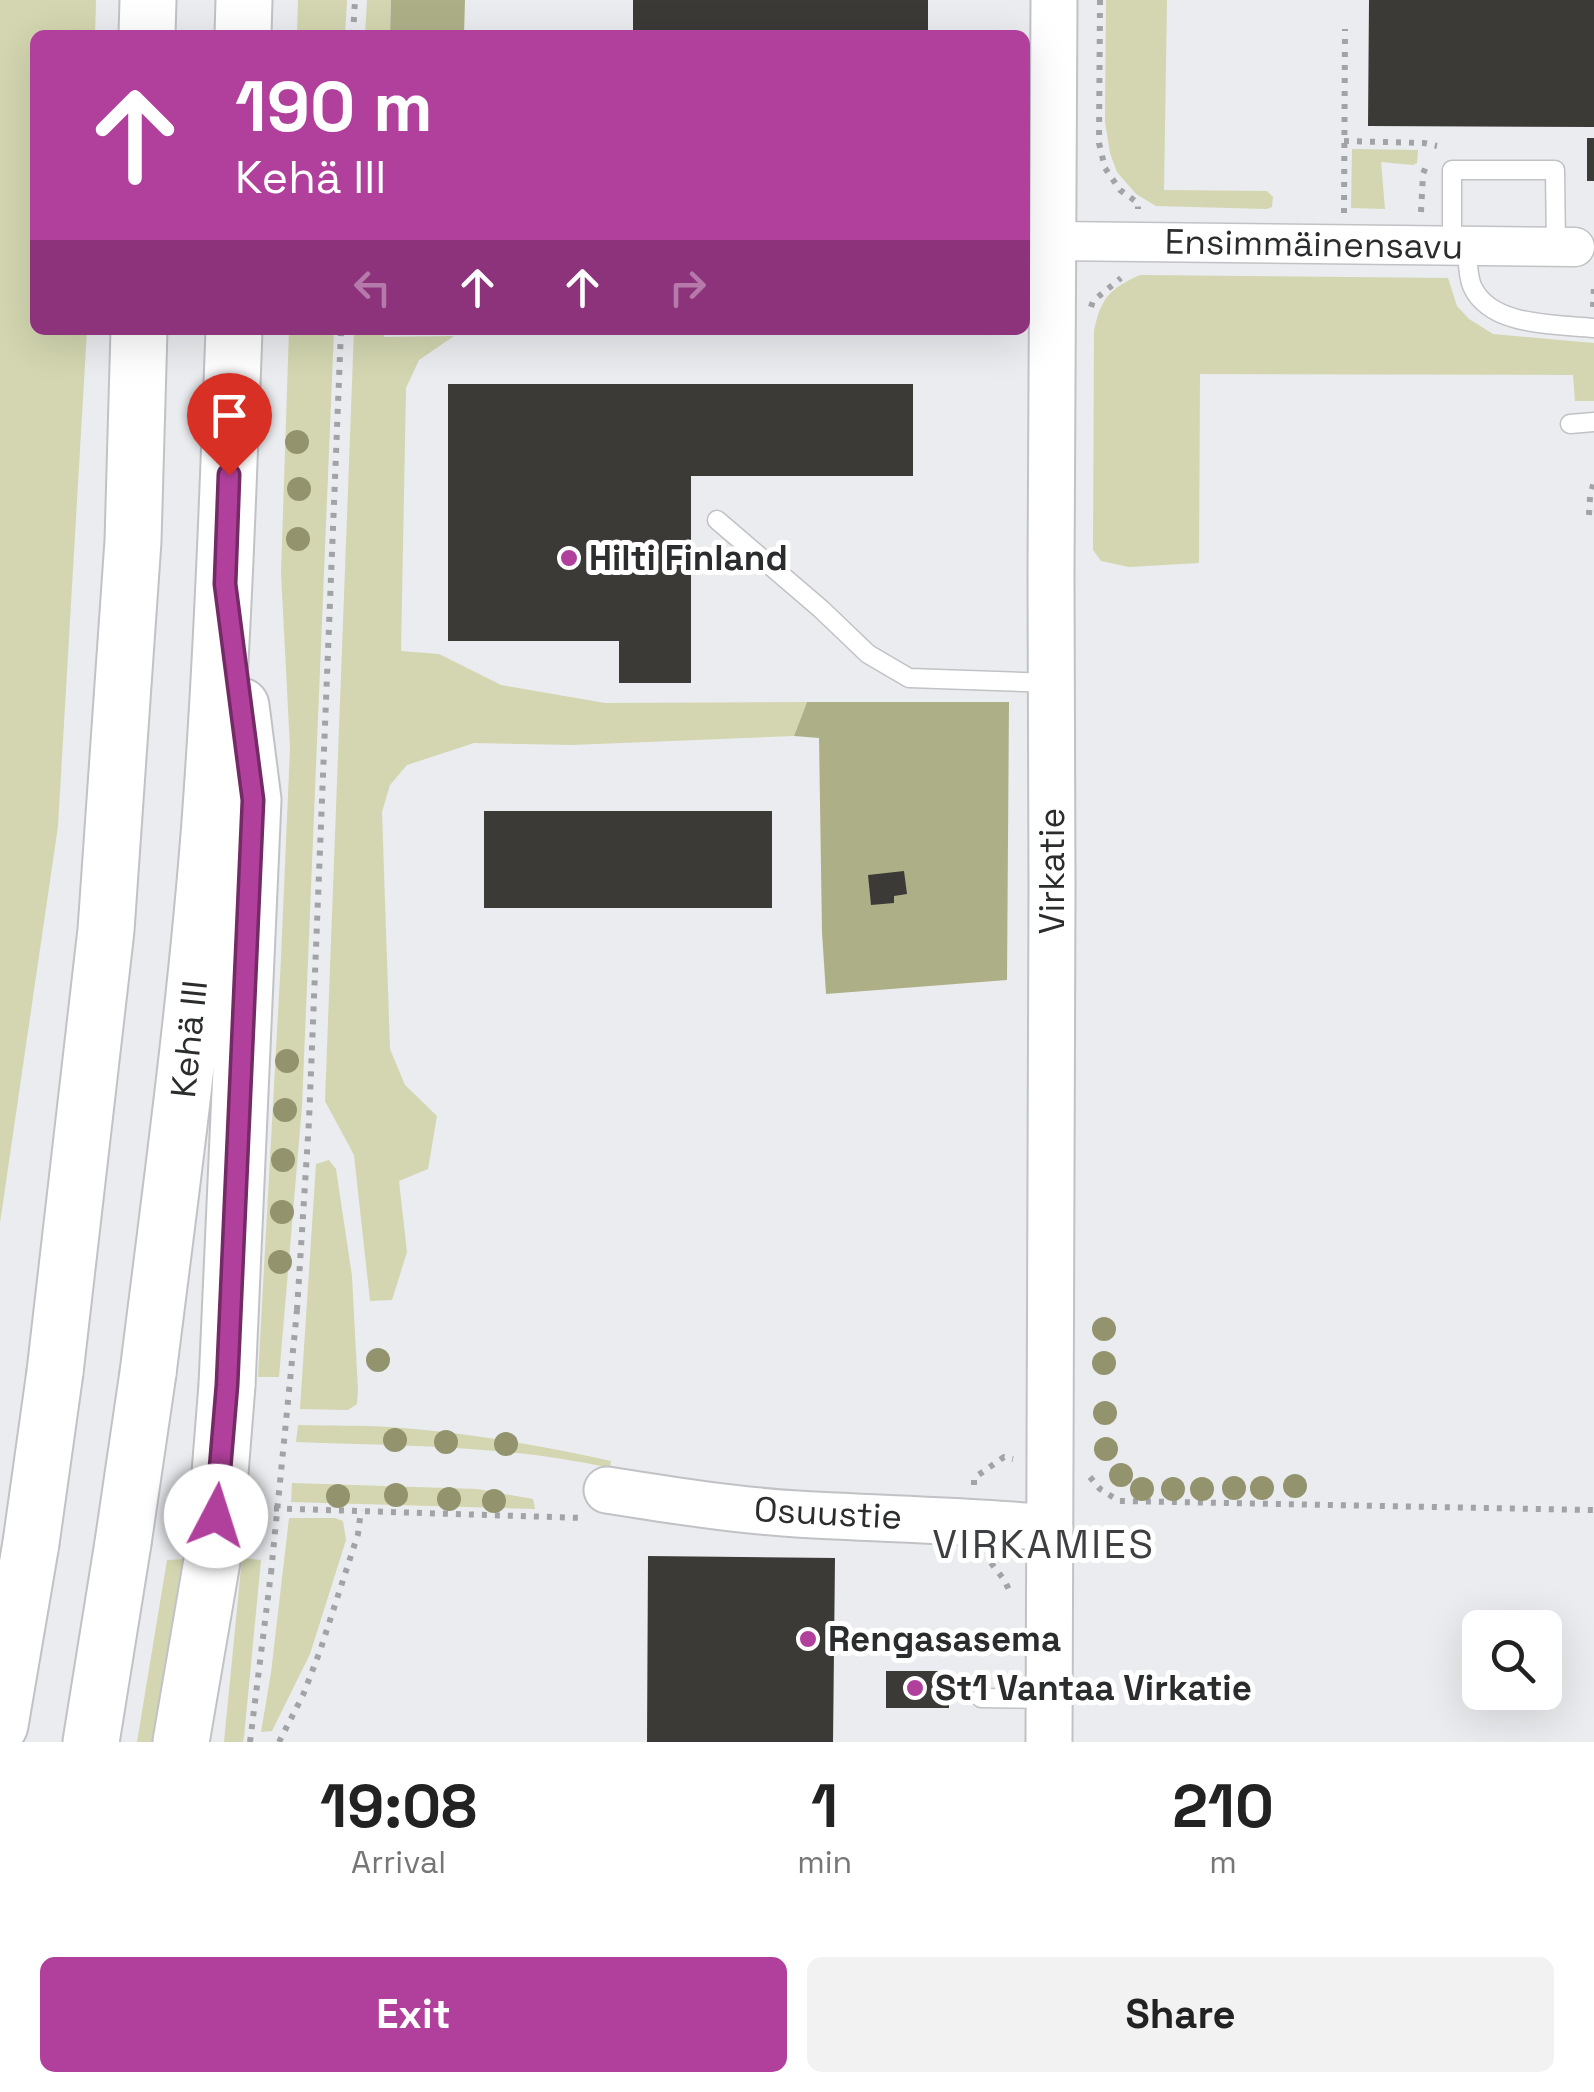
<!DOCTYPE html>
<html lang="en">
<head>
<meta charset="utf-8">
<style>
  body { margin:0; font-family:"Space Grotesk",sans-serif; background:#f2f2f2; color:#222; height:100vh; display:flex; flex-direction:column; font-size:38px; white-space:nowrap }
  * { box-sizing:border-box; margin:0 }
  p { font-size:32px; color:#767676 }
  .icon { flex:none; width:55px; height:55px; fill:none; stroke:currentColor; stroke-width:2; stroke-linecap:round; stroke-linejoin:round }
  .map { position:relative; height:1742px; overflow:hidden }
  .panel { display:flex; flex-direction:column; background:#fff; flex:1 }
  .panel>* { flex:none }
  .guide { position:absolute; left:30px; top:30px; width:1000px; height:305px; border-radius:15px; box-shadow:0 10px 40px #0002; background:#b1409c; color:#fff; overflow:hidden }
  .tools { position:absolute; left:1462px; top:1610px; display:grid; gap:20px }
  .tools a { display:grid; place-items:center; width:100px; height:100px; border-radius:15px; background:#fff; box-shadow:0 10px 40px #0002; font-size:50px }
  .pin { position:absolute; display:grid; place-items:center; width:85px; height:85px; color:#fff; margin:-102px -42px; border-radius:50% 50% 50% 0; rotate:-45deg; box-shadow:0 0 10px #0007 }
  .pin .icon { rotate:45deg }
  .me { position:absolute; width:110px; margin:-55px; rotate:5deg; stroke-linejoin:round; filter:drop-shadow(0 0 8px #0008) }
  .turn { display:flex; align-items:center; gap:35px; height:210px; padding:0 40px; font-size:45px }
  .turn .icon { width:130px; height:130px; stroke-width:2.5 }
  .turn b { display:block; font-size:70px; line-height:85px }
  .lanes { display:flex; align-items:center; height:95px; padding:0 40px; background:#0003; justify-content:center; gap:50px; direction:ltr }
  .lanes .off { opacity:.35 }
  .eta { display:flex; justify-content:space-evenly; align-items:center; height:170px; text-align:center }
  .eta b { font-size:60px; font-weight:700; line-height:70px }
  .primary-button { display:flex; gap:20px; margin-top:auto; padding:20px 40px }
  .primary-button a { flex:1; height:115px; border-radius:15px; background:#b1409c; color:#fff; font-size:40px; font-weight:700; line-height:115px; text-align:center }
  .primary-button a+a { background:#f2f2f2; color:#222 }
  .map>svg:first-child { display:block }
</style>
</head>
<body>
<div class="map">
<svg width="1594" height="1742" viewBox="0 0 1594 1742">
  <rect width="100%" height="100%" fill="#eaecef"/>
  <!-- green -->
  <path fill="#d3d6b0" d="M0,0H96L95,35H35V330H87L58,826L0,1223Z
    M298,0H347L345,35H297Z
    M367,0H391L390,35H365Z
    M1106,0H1167L1164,190L1267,191L1273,197L1272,207L1267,209L1156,206L1136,194L1117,172L1110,153L1105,122Z
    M1352,149L1418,150L1417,163L1413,165L1381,162L1385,209L1351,208Z
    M1140,275L1448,278L1457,306L1469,319L1493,334L1594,343V401H1575L1573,375L1200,374L1199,563L1129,567L1101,561L1093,550L1094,331C1101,298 1109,289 1140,275Z
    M289,330H334L302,1106L279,1377H258L281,959L290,748L281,573Z
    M354,330H384V337L454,336L419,360L406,388L401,651L439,654L501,685L605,703L807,702L794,736L572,745L474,743L407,765L390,785L382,812L390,1049L405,1085L437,1116L428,1169L399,1181L407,1252L392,1300L370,1301L354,1155L325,1101Z
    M329,1160L336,1169L352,1276L358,1391L357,1404L348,1410L300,1409L316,1164Z
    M298,1425C329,1426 360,1425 390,1427C465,1432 539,1445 611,1461L610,1468C508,1445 400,1446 296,1442Z
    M292,1483L477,1489L533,1499L535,1509L291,1502Z
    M289,1518H335L343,1521L346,1540L310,1654L272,1731L261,1732L271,1673Z
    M242,1558L261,1560L244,1737L243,1742H224Z
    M186,1559L166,1742H137L167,1560Z"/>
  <!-- forest -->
  <path fill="#adb087" d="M391,0H465L464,35H390Z
    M807,702H1009L1007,980L826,994L822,932L819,738L794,736Z"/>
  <!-- building -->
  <path fill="#3c3a37" d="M633,0H928V35H633Z
    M1369,0H1594V127L1368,126Z
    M1587,138H1594V181H1587Z
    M448,384H913V476H691V683H619V641H448Z
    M484,811H772V908H484Z
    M904,871L907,894L894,896V903L871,905L868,875Z
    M648,1556L835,1558L833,1742H647Z
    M886,1671H949V1708H886Z"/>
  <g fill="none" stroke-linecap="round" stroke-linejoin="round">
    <!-- service casing -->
    <g stroke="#c1c2c5" stroke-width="21">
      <path id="service" d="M1452,246V170H1555L1556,247
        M1467,246C1468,258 1467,274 1472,286C1490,327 1555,324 1594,328
        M1570,424L1594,422
        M717,520L821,609L868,654L909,678L1050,683
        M981,1698L1049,1699"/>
    </g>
    <!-- minor casing -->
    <g stroke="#c1c2c5" stroke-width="41">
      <path id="minor" d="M1053,241L1575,247"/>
    </g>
    <!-- tertiary casing -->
    <g stroke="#c1c2c5" stroke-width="49">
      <path id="tertiary" d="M607,1490C670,1500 733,1510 797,1514C881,1519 966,1520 1050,1528
        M1049,1742L1052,890L1051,575L1054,0"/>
    </g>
    <!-- trunk casing -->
    <g stroke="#c1c2c5" stroke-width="59">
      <path id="trunk" d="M147,35L148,0
        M243,35L244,0
        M55,1372L106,930L133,541L139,330
        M148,1373C171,1189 196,1006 210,822C222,658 228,494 234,330
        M227,1385L253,800L241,706
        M0,1725L31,1543
        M91,1742L123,1543
        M181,1742L214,1549"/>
    </g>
    <!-- path -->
    <path stroke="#a2a3a6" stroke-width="6" stroke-dasharray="5 8" stroke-linecap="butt" d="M1100,0L1099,143L1105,168L1120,190L1138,203V209
      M353,35L355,0
      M1344,141L1424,143L1437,146
      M1421,212L1423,174L1426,166
      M1344,213L1345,29
      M1091,307L1093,301L1121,278
      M1593,307L1594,286
      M1589,515L1590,497L1594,481
      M297,1310L309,1121L341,330
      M1090,1477L1100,1489L1119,1501L1594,1510
      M974,1485V1478L1004,1457L1013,1459
      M261,1508L584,1518
      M991,1563L1005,1581L1009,1590
      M250,1742L271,1573
      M279,1742L303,1695L320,1651L358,1534L361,1510"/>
    <!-- service -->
    <use href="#service" stroke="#fff" stroke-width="18"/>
    <!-- minor -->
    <use href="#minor" stroke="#fff" stroke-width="38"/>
    <!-- tertiary -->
    <use href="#tertiary" stroke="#fff" stroke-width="45"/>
    <!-- trunk -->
    <use href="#trunk" stroke="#fff" stroke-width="55"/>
    <!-- trunk-bridge casing -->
    <g stroke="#c1c2c5" stroke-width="59" stroke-linecap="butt">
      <path id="trunk-bridge" d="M31,1543L55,1372
        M123,1543L148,1373
        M214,1549L227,1385"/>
    </g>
    <!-- path-bridge -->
    <path stroke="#a2a3a6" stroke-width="6" stroke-dasharray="5 8" stroke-linecap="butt" d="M271,1573L297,1310"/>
    <!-- trunk-bridge -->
    <use href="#trunk-bridge" stroke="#fff" stroke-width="55"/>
  </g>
  <!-- trees -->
  <g fill="#93946e">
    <circle cx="297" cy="442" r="12"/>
    <circle cx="299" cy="489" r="12"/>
    <circle cx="298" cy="539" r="12"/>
    <circle cx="287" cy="1061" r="12"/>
    <circle cx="285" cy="1110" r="12"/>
    <circle cx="283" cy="1160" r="12"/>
    <circle cx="282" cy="1212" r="12"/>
    <circle cx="280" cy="1262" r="12"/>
    <circle cx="1104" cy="1329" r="12"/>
    <circle cx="378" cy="1360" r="12"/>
    <circle cx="1104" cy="1363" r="12"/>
    <circle cx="1105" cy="1413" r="12"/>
    <circle cx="395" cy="1440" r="12"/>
    <circle cx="446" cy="1442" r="12"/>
    <circle cx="506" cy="1444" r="12"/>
    <circle cx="1106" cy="1449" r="12"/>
    <circle cx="1121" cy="1475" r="12"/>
    <circle cx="1295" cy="1486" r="12"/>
    <circle cx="1234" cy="1488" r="12"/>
    <circle cx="1262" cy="1488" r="12"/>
    <circle cx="1142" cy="1489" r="12"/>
    <circle cx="1173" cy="1489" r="12"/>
    <circle cx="1202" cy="1489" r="12"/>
    <circle cx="396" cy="1495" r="12"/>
    <circle cx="338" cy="1496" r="12"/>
    <circle cx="449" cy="1499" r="12"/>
    <circle cx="494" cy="1501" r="12"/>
  </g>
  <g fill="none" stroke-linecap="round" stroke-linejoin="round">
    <!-- route casing -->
    <g stroke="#732a65" stroke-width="25">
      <path id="route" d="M216,1516L227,1385L253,800L225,584L229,475"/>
    </g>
    <!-- route -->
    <use href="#route" stroke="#b1409c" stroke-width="18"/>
  </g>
  <!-- markers -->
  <g fill="#b1409c" stroke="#fff" stroke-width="4">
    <circle cx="569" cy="558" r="10"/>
    <circle cx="808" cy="1639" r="10"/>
    <circle cx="915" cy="1688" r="10"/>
  </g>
  <g text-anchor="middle" stroke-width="10" stroke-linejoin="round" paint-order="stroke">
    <!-- street labels -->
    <g font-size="35" fill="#2b2c2d" stroke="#fff">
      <text transform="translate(1314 244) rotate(1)" y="12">Ensimmäinensavu</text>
      <text transform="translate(1052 871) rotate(-90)" y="12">Virkatie</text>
      <text transform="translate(189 1039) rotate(-84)" y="12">Kehä III</text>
      <text transform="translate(828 1513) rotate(3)" y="12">Osuustie</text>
    </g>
    <!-- poi labels -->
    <g font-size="35" font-weight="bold" fill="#2b2c2d" stroke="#fff" text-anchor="start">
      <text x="589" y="570">Hilti Finland</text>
      <text x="828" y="1651">Rengasasema</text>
      <text x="935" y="1700">St1 Vantaa Virkatie</text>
    </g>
    <!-- quarter labels -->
    <g font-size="40" letter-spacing="2.5" fill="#3e3f42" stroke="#fff">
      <text x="1044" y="1558">VIRKAMIES</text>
    </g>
  </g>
</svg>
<div class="tools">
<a><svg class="icon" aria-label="search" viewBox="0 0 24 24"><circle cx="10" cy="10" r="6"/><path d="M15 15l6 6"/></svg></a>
</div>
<div class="pin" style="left:229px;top:475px;background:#d93025"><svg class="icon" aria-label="arrive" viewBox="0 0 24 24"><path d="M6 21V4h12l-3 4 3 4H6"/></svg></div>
<svg class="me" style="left:216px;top:1516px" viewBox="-20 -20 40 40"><circle r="19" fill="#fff"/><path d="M0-13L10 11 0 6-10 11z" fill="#b1409c"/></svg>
<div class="guide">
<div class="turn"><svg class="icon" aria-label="ahead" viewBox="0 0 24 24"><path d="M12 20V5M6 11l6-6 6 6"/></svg><div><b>190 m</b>Kehä III</div></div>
<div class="lanes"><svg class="icon off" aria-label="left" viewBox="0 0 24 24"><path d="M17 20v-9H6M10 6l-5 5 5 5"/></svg><svg class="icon" aria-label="ahead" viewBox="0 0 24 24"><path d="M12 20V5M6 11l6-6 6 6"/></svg><svg class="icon" aria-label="ahead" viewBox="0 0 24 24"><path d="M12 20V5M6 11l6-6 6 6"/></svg><svg class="icon off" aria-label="right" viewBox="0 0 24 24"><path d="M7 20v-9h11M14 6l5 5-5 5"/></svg></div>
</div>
</div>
<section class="panel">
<div class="eta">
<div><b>19:08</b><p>Arrival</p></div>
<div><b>1</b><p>min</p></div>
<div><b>210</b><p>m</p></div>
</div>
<div class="primary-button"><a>Exit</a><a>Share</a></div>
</section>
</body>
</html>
